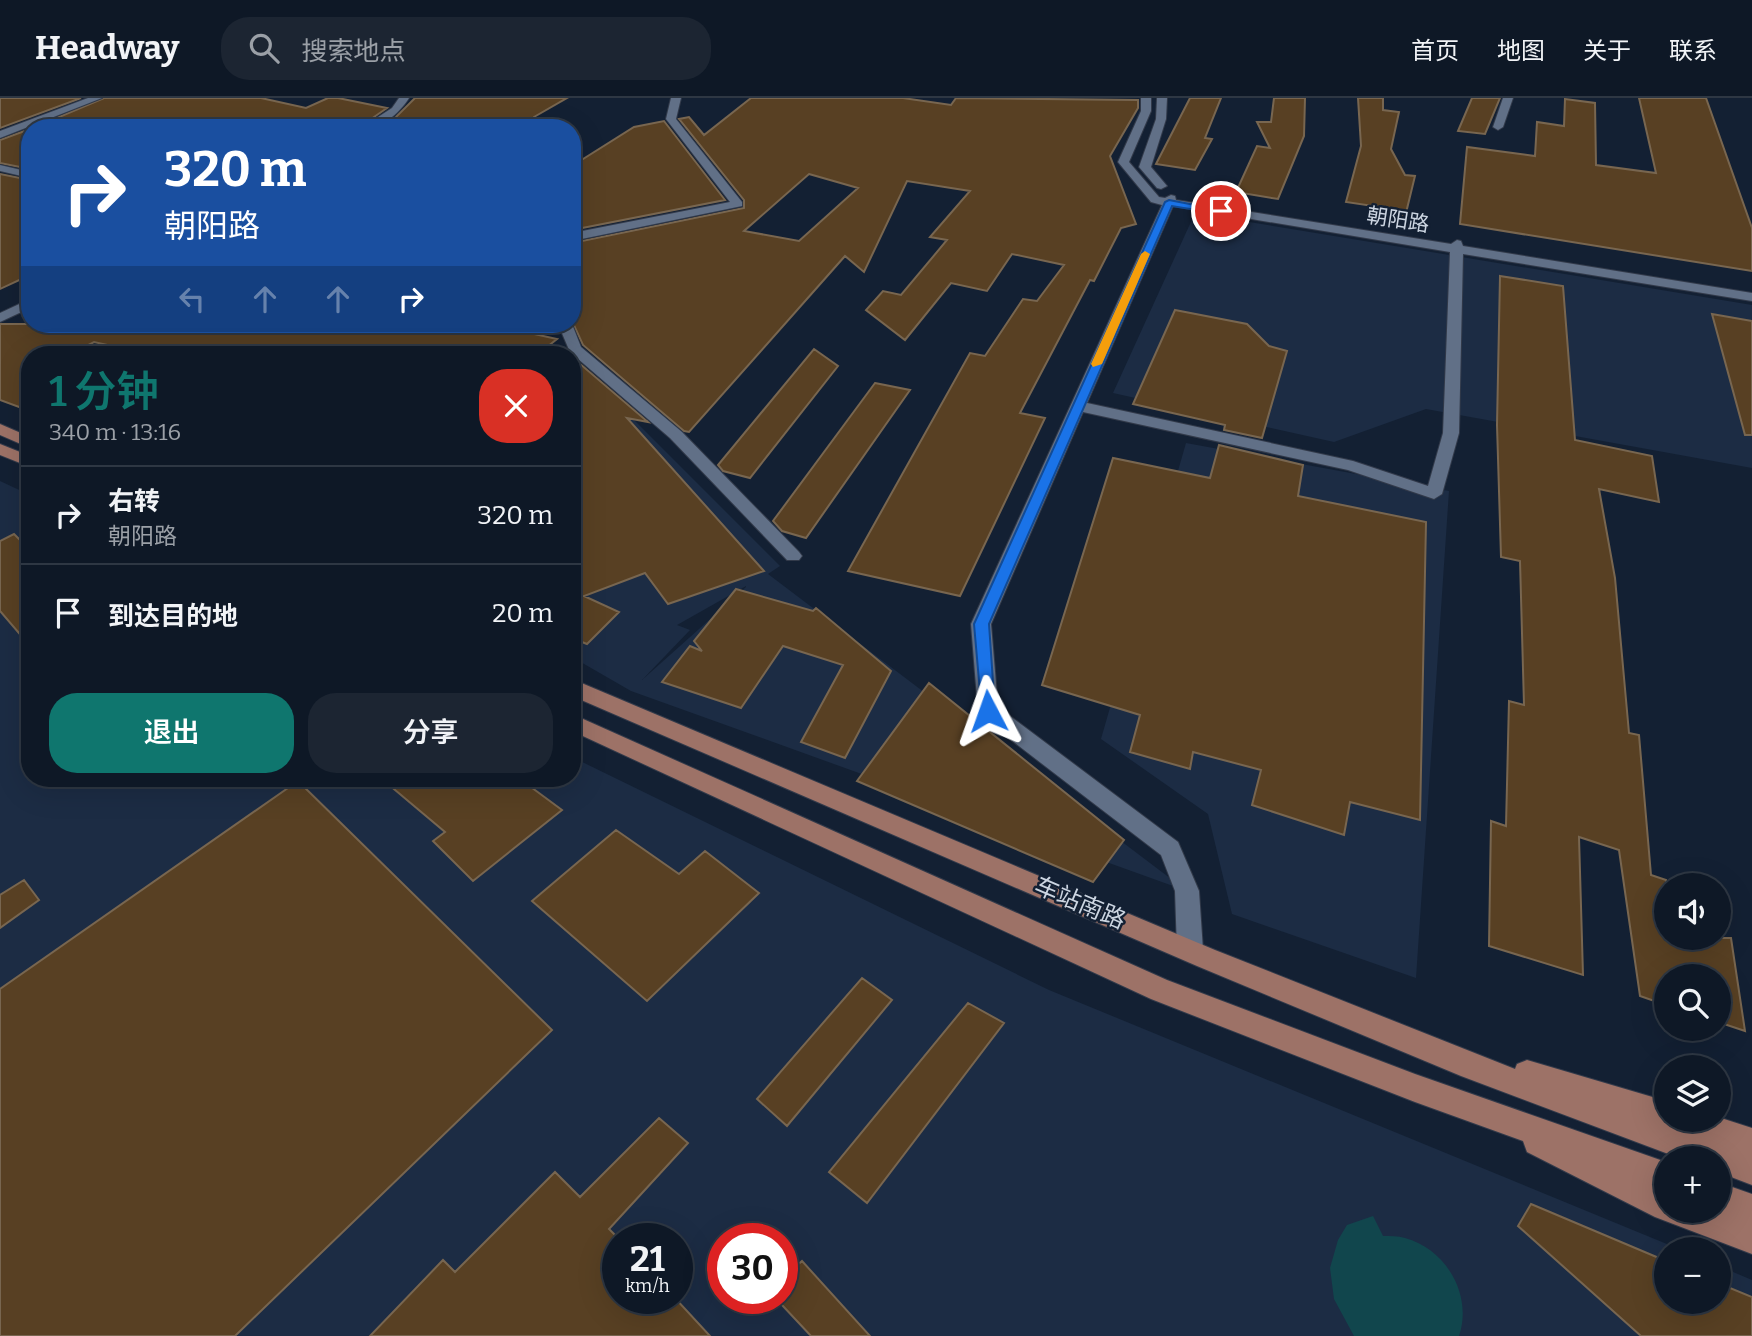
<!DOCTYPE html>
<html lang="zh">
<head>
<meta charset="utf-8">
<style>
  body { margin:0; font-family:Bitter,"Noto Sans SC",serif; background:#1c2532; color:#f1f3f6; height:100vh; display:flex; flex-direction:column; font-size:26px; white-space:nowrap }
  * { box-sizing:border-box; margin:0 }
  p { font-size:23px; color:#9ba0a7 }
  .icon { flex:none; width:38px; height:38px; fill:none; stroke:currentColor; stroke-width:2; stroke-linecap:round; stroke-linejoin:round }
  .map { position:relative; flex:1; overflow:hidden }
  .drawer { position:absolute; left:21px; top:248px; width:560px; height:441px; display:flex; flex-direction:column; background:#0e1826; border-radius:28px; box-shadow:0 7px 28px #0002,0 0 0 2px #2e3743 }
  .drawer>* { flex:none }
  .banner { position:absolute; left:21px; top:21px; width:560px; height:214px; border-radius:28px; box-shadow:0 7px 28px #0002,0 0 0 2px #2e3743; background:#1a4fa0; color:#fff; overflow:hidden }
  .buttons { position:absolute; left:1654px; top:775px; display:grid; gap:14px }
  .buttons a { display:grid; place-items:center; width:77px; height:77px; border-radius:50%; background:#0e1826; box-shadow:0 7px 28px #0002,0 0 0 2px #2e3743; font-size:35px }
  .speed { position:absolute; left:602px; top:1125px; display:flex; gap:14px; font-size:35px; font-weight:700; text-align:center }
  .speed>* { display:grid; place-content:center; width:91px; height:91px; border-radius:50%; background:#0e1826; box-shadow:0 7px 28px #0002,0 0 0 2px #2e3743; line-height:1 }
  .speed small { font-size:18px; font-weight:400 }
  .speed .limit { border:10px solid #d22; background:#fff; color:#111 }
  .pin { position:absolute; display:grid; place-items:center; width:60px; height:60px; color:#fff; margin:-30px; border:4px solid #fff; border-radius:50%; box-shadow:0 2px 7px #0007 }
  .me { position:absolute; width:77px; margin:-38px; rotate:356deg; stroke-linejoin:round; filter:drop-shadow(0 0 5px #0008) }
  .turn { display:flex; align-items:center; gap:24px; height:147px; padding:0 28px; font-size:32px }
  .turn .icon { width:91px; height:91px; stroke-width:2.5 }
  .turn b { display:block; font-size:49px; line-height:60px }
  .lanes { display:flex; align-items:center; height:66px; padding:0 28px; background:#0003; justify-content:center; gap:35px; direction:ltr }
  .lanes .off { opacity:.35 }
  .round { display:grid; place-items:center; flex:none; width:74px; height:74px; border-radius:28px; background:#1c2532 }
  .head { display:flex; align-items:center; justify-content:space-between; height:119px; padding:0 28px }
  h1 { font-size:42px; font-weight:600; line-height:52px; color:#0f766e }
  .primary-button { display:flex; gap:14px; margin-top:auto; padding:14px 28px }
  .primary-button a { flex:1; height:80px; border-radius:28px; background:#0f766e; color:#fff; font-size:28px; font-weight:600; line-height:80px; text-align:center }
  .primary-button a+a { background:#1c2532; color:#f1f3f6 }
  ul { padding:0; list-style:none }
  li { display:flex; align-items:center; gap:21px; height:98px; padding:0 28px; border-top:2px solid #2e3743 }
  li div { flex:1 }
  li b { display:block; font-size:26px }
  li em { font-style:normal }
  header { display:flex; align-items:center; gap:42px; box-sizing:border-box; height:98px; padding:0 35px; background:#0e1826; border-bottom:2px solid #2e3743 }
  header strong { font-size:33px }
  nav { display:flex; gap:38px; margin-inline-start:auto; font-size:24px }
  .search { width:490px; height:63px; background:#1c2532; display:flex; align-items:center; gap:18px; box-sizing:border-box; padding:0 24px; border-radius:28px; color:#9ba0a7; font-size:26px }
  .map>svg:first-child { display:block }
</style>
</head>
<body>
<header>
<strong>Headway</strong>
<div class="search"><svg class="icon" aria-label="search" viewBox="0 0 24 24"><circle cx="10" cy="10" r="6"/><path d="M15 15l6 6"/></svg>搜索地点</div>
<nav><a>首页</a><a>地图</a><a>关于</a><a>联系</a></nav>
</header>
<div class="map">
<svg width="1752" height="1238" viewBox="0 0 1752 1238">
  <rect width="100%" height="100%" fill="#132033"/>
  <!-- built -->
  <path fill="#1c2c44" fill-rule="evenodd" d="M1195,115L1752,207V370L1426,311L1334,344L1113,295Z
    M581,269L780,468L768,476L1187,793L631,593L572,559V276ZM746,488V489L642,582L690,532L677,527Z
    M1186,345L1449,393L1416,880L1232,816L1208,716L1101,641Z
    M0,383L30,397V681H572V659L1049,892L1679,1151L1666,1152V1204H1718L1719,1168L1752,1182V1238H0ZM618,1141H677V1200H618ZM723,1141H782V1200H723Z"/>
  <!-- water -->
  <path fill="#11464d" d="M1373,1118L1383,1138C1390,1138 1398,1138 1405,1140C1446,1151 1473,1197 1459,1238H1354L1334,1201L1330,1170L1338,1142L1347,1127Z"/>
  <!-- building -->
  <path fill="#584023" stroke="#786650" stroke-width="2" fill-rule="evenodd" d="M0,0H81L0,30Z
    M104,0H261L306,10L328,0H338L387,10L358,30H33Z
    M415,0H567L534,19L533,30H378L396,19Z
    M751,0H903L951,7L956,0L1138,2V10L1110,58L1136,126L1121,130L1094,183L1090,182L1020,315L1045,320L960,498L848,473L970,255L985,258L1023,201L1037,203L1064,167L1012,156L987,193L951,185L905,242L866,212L883,193L901,197L947,142L930,139L970,93L907,83L864,174L845,158L689,334L684,333L583,247L572,223V145L744,110V102L679,21L689,19L704,37ZM809,76L858,90L799,143L744,133Z
    M1190,0H1221L1205,40L1212,41L1195,72L1156,66Z
    M1274,0H1305L1304,38L1278,101L1236,94L1257,48L1270,50L1257,24H1271Z
    M1358,0H1383V12L1399,14L1391,51L1405,77L1415,78L1405,119L1378,114L1380,109L1346,104L1361,48Z
    M1472,0H1500L1485,36L1458,33Z
    M1639,0H1706L1752,130V173L1460,126L1467,49L1535,58L1537,24L1564,28L1565,1L1595,5L1596,67L1656,75Z
    M664,23L725,102L572,132V68L634,29Z
    M30,31V71L0,65V42Z
    M0,76L30,82V177L0,191Z
    M1500,178L1563,188L1575,342L1652,358L1659,404L1599,391L1615,480L1629,635L1639,637L1651,777L1666,782V840H1731L1745,933L1718,924V878H1666V907L1640,898L1619,752L1579,739L1583,877L1489,848L1491,723L1506,728L1509,603L1524,607L1520,463L1501,459L1497,327Z
    M1175,212L1247,226L1269,248L1287,253L1262,340L1224,332L1225,327L1133,306Z
    M1712,216L1752,223V337H1745Z
    M0,226H488L557,241L537,257H153L94,244L69,257H30V313L0,302Z
    M814,251L838,268L750,380L723,373L718,367Z
    M572,259L648,324L627,320L764,473L668,506L645,475L584,498L619,514L587,546L572,540Z
    M875,285L910,292L806,440L782,433L773,423Z
    M1219,347L1303,367L1298,398L1426,424L1420,722L1350,704L1344,737L1252,707L1261,672L1193,654L1190,671L1130,654L1140,617L1042,587L1113,360L1210,380Z
    M14,436L30,452V548L0,513V443Z
    M736,491L813,513L816,510L891,573L845,660L801,644L843,567L783,548L741,610L662,584L690,548L702,553L694,543Z
    M929,585L1124,742L1093,784L857,683Z
    M382,681H520L562,712L473,783L433,743L445,734Z
    M298,683L552,932L235,1238H0V891Z
    M616,732L679,776L705,753L759,795L647,903L532,803Z
    M24,782L39,802L0,830V797Z
    M862,880L892,902L787,1028L757,1001Z
    M968,905L1004,925L867,1105L829,1074Z
    M659,1020L688,1045L609,1131L618,1140V1200H675L710,1238H370L443,1162L455,1174L555,1074L580,1099Z
    M1531,1106L1666,1163V1204H1718V1185L1752,1199V1238H1641L1518,1128Z
    M802,1163L870,1238H811L782,1207V1181Z"/>
  <g fill="none" stroke-linecap="round" stroke-linejoin="round">
    <!-- minor casing -->
    <g stroke="#323a4a" stroke-width="2">
      <path id="minor" d="M88,0H102L0,40V33Z
        M399,0H409C398,17 382,30 361,30L392,10Z
        M671,0H681L676,21L742,104V108L572,143V135L730,104L666,21Z
        M1141,0H1151V13L1129,64L1159,99L1165,100L1171,97L1175,98L1176,102L1451,146L1457,142L1461,143L1463,148L1752,195V203L1463,156L1459,335L1442,396L1434,401L1348,372L1083,314L991,526L998,609L1178,744L1199,793L1203,852L1199,860L1190,864L1181,860L1177,852L1175,793L1161,757L981,619L978,613L971,526L1162,107L1151,104L1118,64L1141,13ZM1173,108L1450,154L1443,335L1428,388L1353,363L1087,305Z
        M1157,0H1167L1166,21L1151,69L1167,88L1161,91L1157,90L1139,69L1156,21Z
        M1503,0H1513L1503,29L1498,32L1493,29Z
        M0,67L30,74V80L0,73Z
        M30,201V210L0,224V215Z
        M558,226H572L581,249L682,334L799,454L802,458L799,462H787L670,340L570,254Z"/>
    </g>
    <!-- major casing -->
    <g stroke="#323a4a" stroke-width="2">
      <path id="major" d="M0,326L30,339V350L0,337Z
        M0,346L30,358V369L0,357Z
        M572,581L1215,852L1515,971L1517,966L1527,962L1666,1003V1022H1718V1019L1752,1030V1087L1718,1074V1060H1679L1461,978L1197,868L572,598Z
        M572,616L1167,882L1415,976L1666,1064V1113H1718V1084L1752,1096V1156L1655,1119L1527,1054L1523,1043L1415,1004L1151,901L572,633Z"/>
    </g>
    <!-- minor -->
    <use href="#minor" fill="#617087" fill-rule="evenodd"/>
    <!-- major -->
    <use href="#major" fill="#9d7267" fill-rule="evenodd"/>
  </g>
  <!-- route -->
  <path fill="#1a73e8" stroke="#114b97" stroke-width="2" d="M1169,102L1226,113L1221,116L1172,108L989,526L995,613L988,619L982,617L974,526L1165,104Z"/>
  <!-- slow -->
  <path fill="#f59e0b" d="M1145,153L1150,156L1102,266L1093,269L1091,266L1141,156Z"/>
  <g text-anchor="middle" stroke-width="5" stroke-linejoin="round" paint-order="stroke">
    <!-- far-street labels -->
    <g font-size="21" fill="#ccd5e1" stroke="#132033">
      <text transform="translate(1398 122) rotate(9)" y="7">朝阳路</text>
    </g>
    <!-- street labels -->
    <g font-size="24" fill="#ccd5e1" stroke="#132033">
      <text transform="translate(1080 805) rotate(23)" y="8">车站南路</text>
    </g>
  </g>
</svg>
<div class="buttons">
<a><svg class="icon" aria-label="sound" viewBox="0 0 24 24"><path d="M4 9h4l5-4v14l-5-4H4zM17 9q2 3 0 6"/></svg></a>
<a><svg class="icon" aria-label="search" viewBox="0 0 24 24"><circle cx="10" cy="10" r="6"/><path d="M15 15l6 6"/></svg></a>
<a><svg class="icon" aria-label="layers" viewBox="0 0 24 24"><path d="M12 4l9 5-9 5-9-5zM3 14l9 5 9-5"/></svg></a>
<a>+</a>
<a>−</a>
</div>
<div class="speed"><div>21<small>km/h</small></div><div class="limit">30</div></div>
<div class="pin" style="left:1221px;top:113px;background:#d93025"><svg class="icon" aria-label="arrive" viewBox="0 0 24 24"><path d="M6 21V4h12l-3 4 3 4H6"/></svg></div>
<svg class="me" style="left:988px;top:613px" viewBox="-20 -20 40 40"><path d="M0-17L14 15 0 8-14 15z" fill="#1a73e8" stroke="#fff" stroke-width="4"/></svg>
<div class="banner">
<div class="turn"><svg class="icon" aria-label="right" viewBox="0 0 24 24"><path d="M7 20v-9h11M14 6l5 5-5 5"/></svg><div><b>320 m</b>朝阳路</div></div>
<div class="lanes"><svg class="icon off" aria-label="left" viewBox="0 0 24 24"><path d="M17 20v-9H6M10 6l-5 5 5 5"/></svg><svg class="icon off" aria-label="ahead" viewBox="0 0 24 24"><path d="M12 20V5M6 11l6-6 6 6"/></svg><svg class="icon off" aria-label="ahead" viewBox="0 0 24 24"><path d="M12 20V5M6 11l6-6 6 6"/></svg><svg class="icon" aria-label="right" viewBox="0 0 24 24"><path d="M7 20v-9h11M14 6l5 5-5 5"/></svg></div>
</div>
<section class="drawer">
<div class="head"><div><h1>1 分钟</h1><p>340 m · 13:16</p></div><a class="round" style="background:#d93025;color:#fff"><svg class="icon" aria-label="close" viewBox="0 0 24 24"><path d="M6 6l12 12M18 6L6 18"/></svg></a></div>
<ul>
<li><svg class="icon" aria-label="right" viewBox="0 0 24 24"><path d="M7 20v-9h11M14 6l5 5-5 5"/></svg><div><b>右转</b><p>朝阳路</p></div><em>320 m</em></li>
<li><svg class="icon" aria-label="arrive" viewBox="0 0 24 24"><path d="M6 21V4h12l-3 4 3 4H6"/></svg><div><b>到达目的地</b></div><em>20 m</em></li>
</ul>
<div class="primary-button"><a>退出</a><a>分享</a></div>
</section>
</div>
</body>
</html>
